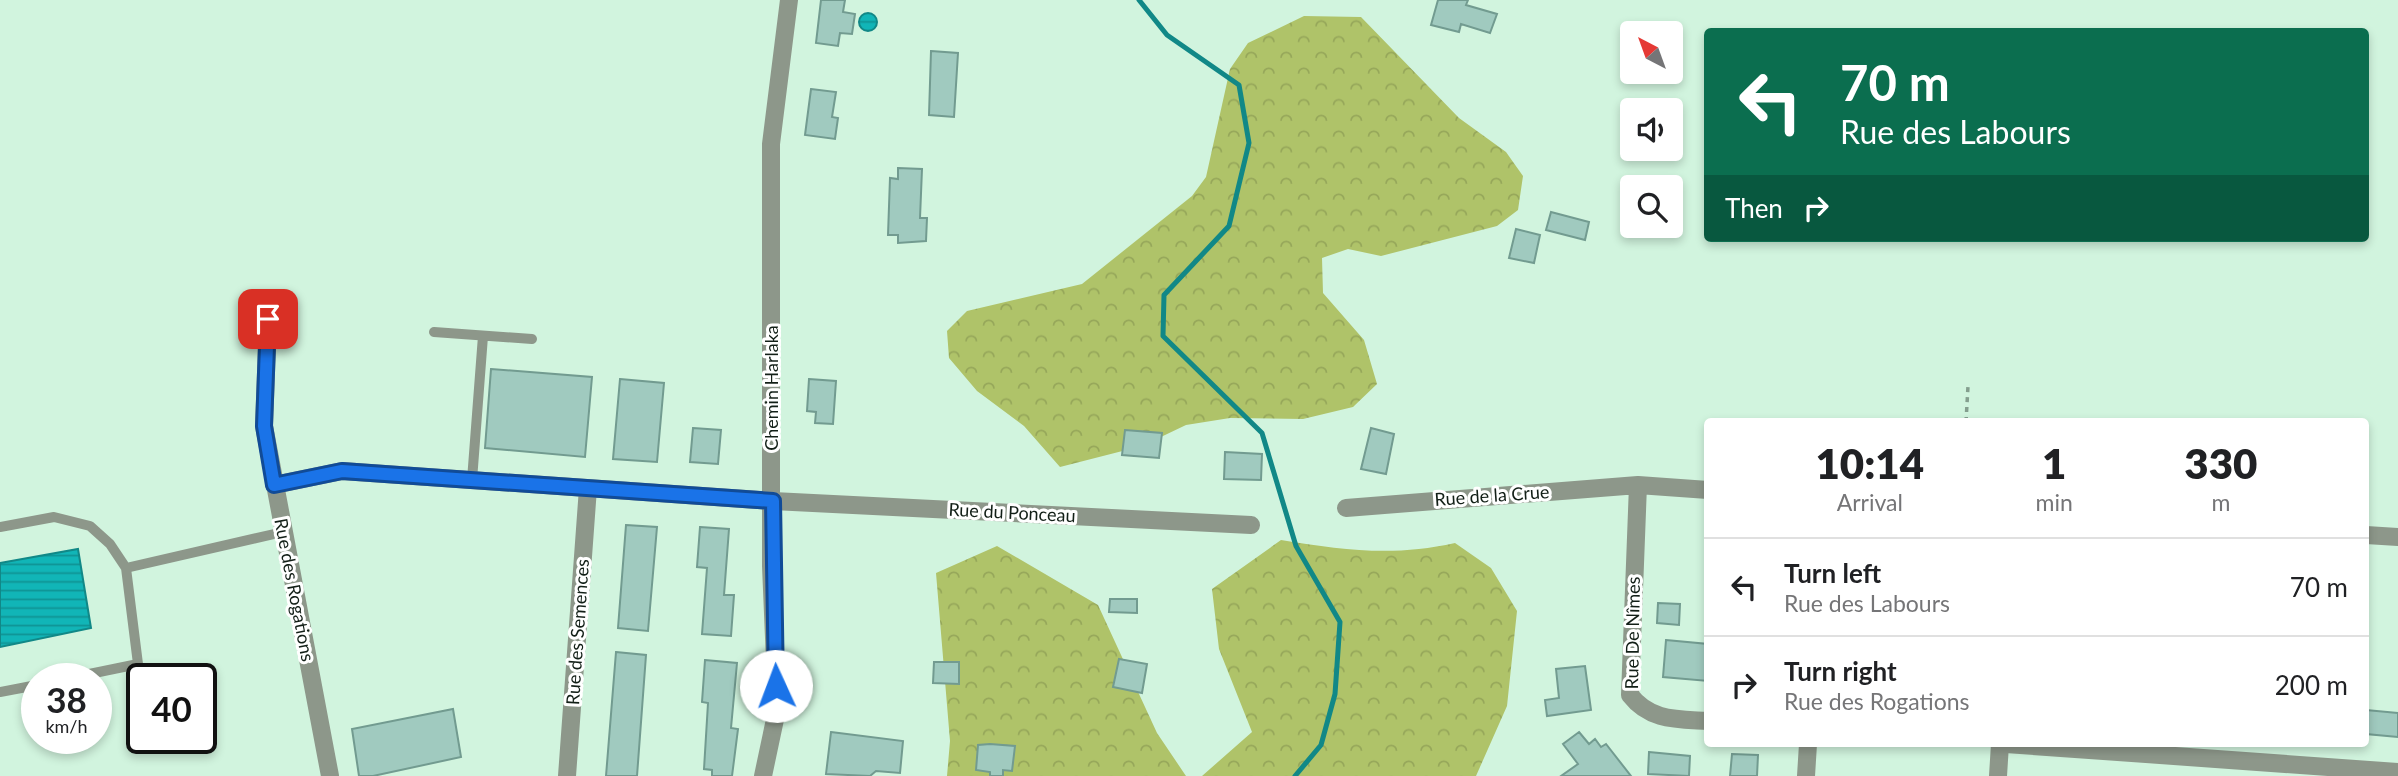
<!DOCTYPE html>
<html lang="en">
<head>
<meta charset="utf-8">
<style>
  body { margin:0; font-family:Lato,sans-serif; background:#f6f6f6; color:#202124; height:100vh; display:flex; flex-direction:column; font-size:26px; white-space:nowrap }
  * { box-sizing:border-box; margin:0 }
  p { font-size:23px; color:#757577 }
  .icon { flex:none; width:38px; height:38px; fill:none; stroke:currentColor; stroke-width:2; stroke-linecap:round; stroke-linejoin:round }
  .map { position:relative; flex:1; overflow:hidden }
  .side { position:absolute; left:1704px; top:418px; width:665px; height:329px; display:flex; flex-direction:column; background:#fff; border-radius:7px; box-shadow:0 4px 10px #0003 }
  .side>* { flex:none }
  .hud { position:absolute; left:1704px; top:28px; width:665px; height:214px; border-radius:7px; box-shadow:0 4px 10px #0003; background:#0b6e4f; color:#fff; overflow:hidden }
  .needle { width:46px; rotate:319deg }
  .controls { position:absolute; left:1620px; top:21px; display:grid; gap:14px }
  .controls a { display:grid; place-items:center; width:63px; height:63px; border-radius:7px; background:#fff; box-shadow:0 4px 10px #0003; font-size:35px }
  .speed { position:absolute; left:21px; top:663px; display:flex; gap:14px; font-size:35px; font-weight:700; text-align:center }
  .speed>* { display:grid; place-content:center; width:91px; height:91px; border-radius:50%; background:#fff; box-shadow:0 4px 10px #0003; line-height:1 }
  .speed small { font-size:18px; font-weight:400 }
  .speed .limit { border:4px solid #111; border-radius:10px; background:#fff; color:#111 }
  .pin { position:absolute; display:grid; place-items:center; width:60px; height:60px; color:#fff; margin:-30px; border-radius:14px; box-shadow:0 4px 10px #0006 }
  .me { position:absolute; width:77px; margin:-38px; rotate:358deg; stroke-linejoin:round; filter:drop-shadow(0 0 5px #0008) }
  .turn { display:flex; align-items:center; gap:24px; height:147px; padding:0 21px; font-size:32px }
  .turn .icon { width:91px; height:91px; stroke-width:2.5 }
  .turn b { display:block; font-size:49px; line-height:60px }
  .then { display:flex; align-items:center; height:66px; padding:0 21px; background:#0003; gap:14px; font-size:26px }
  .eta { display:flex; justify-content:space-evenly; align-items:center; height:119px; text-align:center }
  .eta b { font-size:42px; font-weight:800; line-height:49px }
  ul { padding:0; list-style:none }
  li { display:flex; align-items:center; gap:21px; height:98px; padding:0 21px; border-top:2px solid #e0e0e0 }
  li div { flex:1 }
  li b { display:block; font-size:26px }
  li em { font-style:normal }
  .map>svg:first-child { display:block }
</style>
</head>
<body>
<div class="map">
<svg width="2398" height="776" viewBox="0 0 2398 776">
  <defs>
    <pattern id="forest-crowns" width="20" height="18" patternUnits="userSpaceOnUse" patternTransform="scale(1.75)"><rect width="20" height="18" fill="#afc369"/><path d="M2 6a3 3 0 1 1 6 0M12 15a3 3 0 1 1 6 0" fill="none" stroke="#96a75a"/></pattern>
    <pattern id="water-rules" width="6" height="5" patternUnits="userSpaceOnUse" patternTransform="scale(1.75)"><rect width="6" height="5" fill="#11b5b7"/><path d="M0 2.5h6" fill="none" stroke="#0f9394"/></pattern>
  </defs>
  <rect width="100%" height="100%" fill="#d1f4de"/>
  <!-- forest -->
  <path fill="url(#forest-crowns)" d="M1304,16L1361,17L1459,118L1506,152L1523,176L1518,210L1497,226L1381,256L1348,249L1322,258L1323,293L1364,340L1377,384L1353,407L1303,419L1230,418L1186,425L1142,446L1060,467L1024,426L977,391L949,358L947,331L967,311L1082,284L1192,196L1206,177L1230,69L1248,43Z
    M1281,540C1343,550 1393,557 1455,543L1491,568L1517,611L1507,706L1476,776H1202L1252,732L1219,649L1212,589Z
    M997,546L1098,605L1157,733L1186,776H947L950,741L936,573Z"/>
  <!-- water -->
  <path fill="url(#water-rules)" stroke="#118887" stroke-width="2" d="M859 22a9 9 0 1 1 18 0a9 9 0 1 1-18 0Z
    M78,549L91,628L0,647V563Z"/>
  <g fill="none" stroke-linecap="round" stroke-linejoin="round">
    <!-- stream -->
    <path stroke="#118887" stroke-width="5" d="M1139,0L1167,35L1239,85L1249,143L1229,226L1164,295L1163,336L1262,433L1296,546L1340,622L1335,694L1321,745L1295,776"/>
  </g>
  <!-- building -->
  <path fill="#a0cabf" stroke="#729b90" stroke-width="2" d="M821,0H845L843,12L855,14L852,34L840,33L838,46L816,43Z
    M1438,0H1468L1466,5L1497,14L1490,33L1461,24L1459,32L1431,25Z
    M931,51L958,53L954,117L929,115Z
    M811,89L836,92L832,117L838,118L835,139L805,135Z
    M898,168L922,169L920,218H927L926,241L898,243V235H888L890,178L898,179Z
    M1551,212L1589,222L1585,240L1546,230Z
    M1516,229L1540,235L1534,263L1509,258Z
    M491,369L592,377L585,457L485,448Z
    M620,379L664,383L657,462L613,459Z
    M809,379L836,381L833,424L815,423L816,412L807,411Z
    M693,428L721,430L718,464L690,462Z
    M1371,428L1394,434L1386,474L1361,469Z
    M1125,430L1162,433L1159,458L1122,455Z
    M1225,452L1262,454L1261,480L1224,479Z
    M626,525L657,527L648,631L618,628Z
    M700,527L729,529L724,595H734L731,636L702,634L707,568L697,567Z
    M1110,599H1137V613L1109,612Z
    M1658,603L1680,604L1679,625L1657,623Z
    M1666,640L1708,644V681L1663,677Z
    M616,652L646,655L637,776H606Z
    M1119,659L1147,664L1142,693L1113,687Z
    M705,660L737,663L731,728L738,729L732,776H712V770L704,769L708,703L702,702Z
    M934,662H959V684L933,683Z
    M1585,666L1591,710L1547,716L1545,700L1559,698L1556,669Z
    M453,709L461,757L373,776H359L352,729Z
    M2366,710L2398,713V737L2366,734Z
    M831,732L903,741L900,773L876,771L870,776L826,774Z
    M1579,732L1589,744L1595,739L1601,747L1606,744L1631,776H1561L1578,764L1563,744Z
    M990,744L1015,746L1012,771L1003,770V776H990V772L976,770L978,745Z
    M1649,752L1690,756L1689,776L1648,774Z
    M1732,754L1758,755L1757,776H1730Z"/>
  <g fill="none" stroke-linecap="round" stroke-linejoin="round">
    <!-- path -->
    <path stroke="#849e8e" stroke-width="3.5" stroke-dasharray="5 5" stroke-linecap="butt" d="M1966,422L1968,386"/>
    <!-- service -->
    <path stroke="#8d978a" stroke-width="10" d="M434,332L532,339
      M472,480L483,336
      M0,527L54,517L90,526L110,544L126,568L138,664L65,679
      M126,568L283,532
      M0,692L37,685"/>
    <!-- minor -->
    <path stroke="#8d978a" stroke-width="18" d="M268,319L264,426L330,776
      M274,485L342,471L773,501L1251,525
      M1638,485L1630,695C1650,721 1677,719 1708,721
      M1346,508L1638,485L1708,490
      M2366,535L2398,537
      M2006,744L2398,772
      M567,776L588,488
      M1806,776L1808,744
      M1998,776L2000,744"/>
    <!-- tertiary -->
    <path stroke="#8d978a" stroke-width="18" d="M763,776L777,710L771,566V144L789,0"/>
  </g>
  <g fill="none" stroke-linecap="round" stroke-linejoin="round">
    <!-- route casing -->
    <g stroke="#114b97" stroke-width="18">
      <path id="route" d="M268,319L264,426L274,485L342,471L773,501L776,686"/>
    </g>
    <!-- route -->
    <use href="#route" stroke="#1a73e8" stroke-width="12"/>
  </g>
  <g text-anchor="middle" stroke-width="6" stroke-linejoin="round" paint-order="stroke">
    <!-- street labels -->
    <g font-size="18" fill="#121f17" stroke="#fff">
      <text transform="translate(772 388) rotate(-90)" y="6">Chemin Harlaka</text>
      <text transform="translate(1492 496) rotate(-4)" y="6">Rue de la Crue</text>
      <text transform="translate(1012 513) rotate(3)" y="6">Rue du Ponceau</text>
      <text transform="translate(294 590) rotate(79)" y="6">Rue des Rogations</text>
      <text transform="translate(578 632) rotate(-86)" y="6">Rue des Semences</text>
      <text transform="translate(1633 633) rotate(-89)" y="6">Rue De Nîmes</text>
    </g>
  </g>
</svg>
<div class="controls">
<a><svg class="needle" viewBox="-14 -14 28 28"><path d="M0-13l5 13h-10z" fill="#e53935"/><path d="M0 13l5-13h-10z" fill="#757577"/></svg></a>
<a><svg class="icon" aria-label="sound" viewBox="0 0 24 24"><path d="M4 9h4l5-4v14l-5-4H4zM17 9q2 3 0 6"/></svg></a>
<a><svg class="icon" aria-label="search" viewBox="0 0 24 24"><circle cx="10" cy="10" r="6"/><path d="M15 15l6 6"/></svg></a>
</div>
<div class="speed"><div>38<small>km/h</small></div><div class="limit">40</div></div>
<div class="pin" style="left:268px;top:319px;background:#d93025"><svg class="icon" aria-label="arrive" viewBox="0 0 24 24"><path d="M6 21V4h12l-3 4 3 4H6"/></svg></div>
<svg class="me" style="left:776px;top:686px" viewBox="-20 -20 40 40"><circle r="19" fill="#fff"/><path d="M0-13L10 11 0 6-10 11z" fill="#1a73e8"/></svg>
<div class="hud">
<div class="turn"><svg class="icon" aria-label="left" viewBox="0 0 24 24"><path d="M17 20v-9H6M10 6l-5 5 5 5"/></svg><div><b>70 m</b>Rue des Labours</div></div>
<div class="then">Then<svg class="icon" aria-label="right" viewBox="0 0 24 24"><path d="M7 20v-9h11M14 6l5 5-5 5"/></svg></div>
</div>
<section class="side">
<div class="eta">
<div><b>10:14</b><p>Arrival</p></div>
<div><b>1</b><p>min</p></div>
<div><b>330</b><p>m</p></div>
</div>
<ul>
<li><svg class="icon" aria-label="left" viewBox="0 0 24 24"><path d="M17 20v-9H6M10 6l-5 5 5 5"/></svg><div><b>Turn left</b><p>Rue des Labours</p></div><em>70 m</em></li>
<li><svg class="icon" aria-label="right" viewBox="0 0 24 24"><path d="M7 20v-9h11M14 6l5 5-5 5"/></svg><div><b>Turn right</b><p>Rue des Rogations</p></div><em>200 m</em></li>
</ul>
</section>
</div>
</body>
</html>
